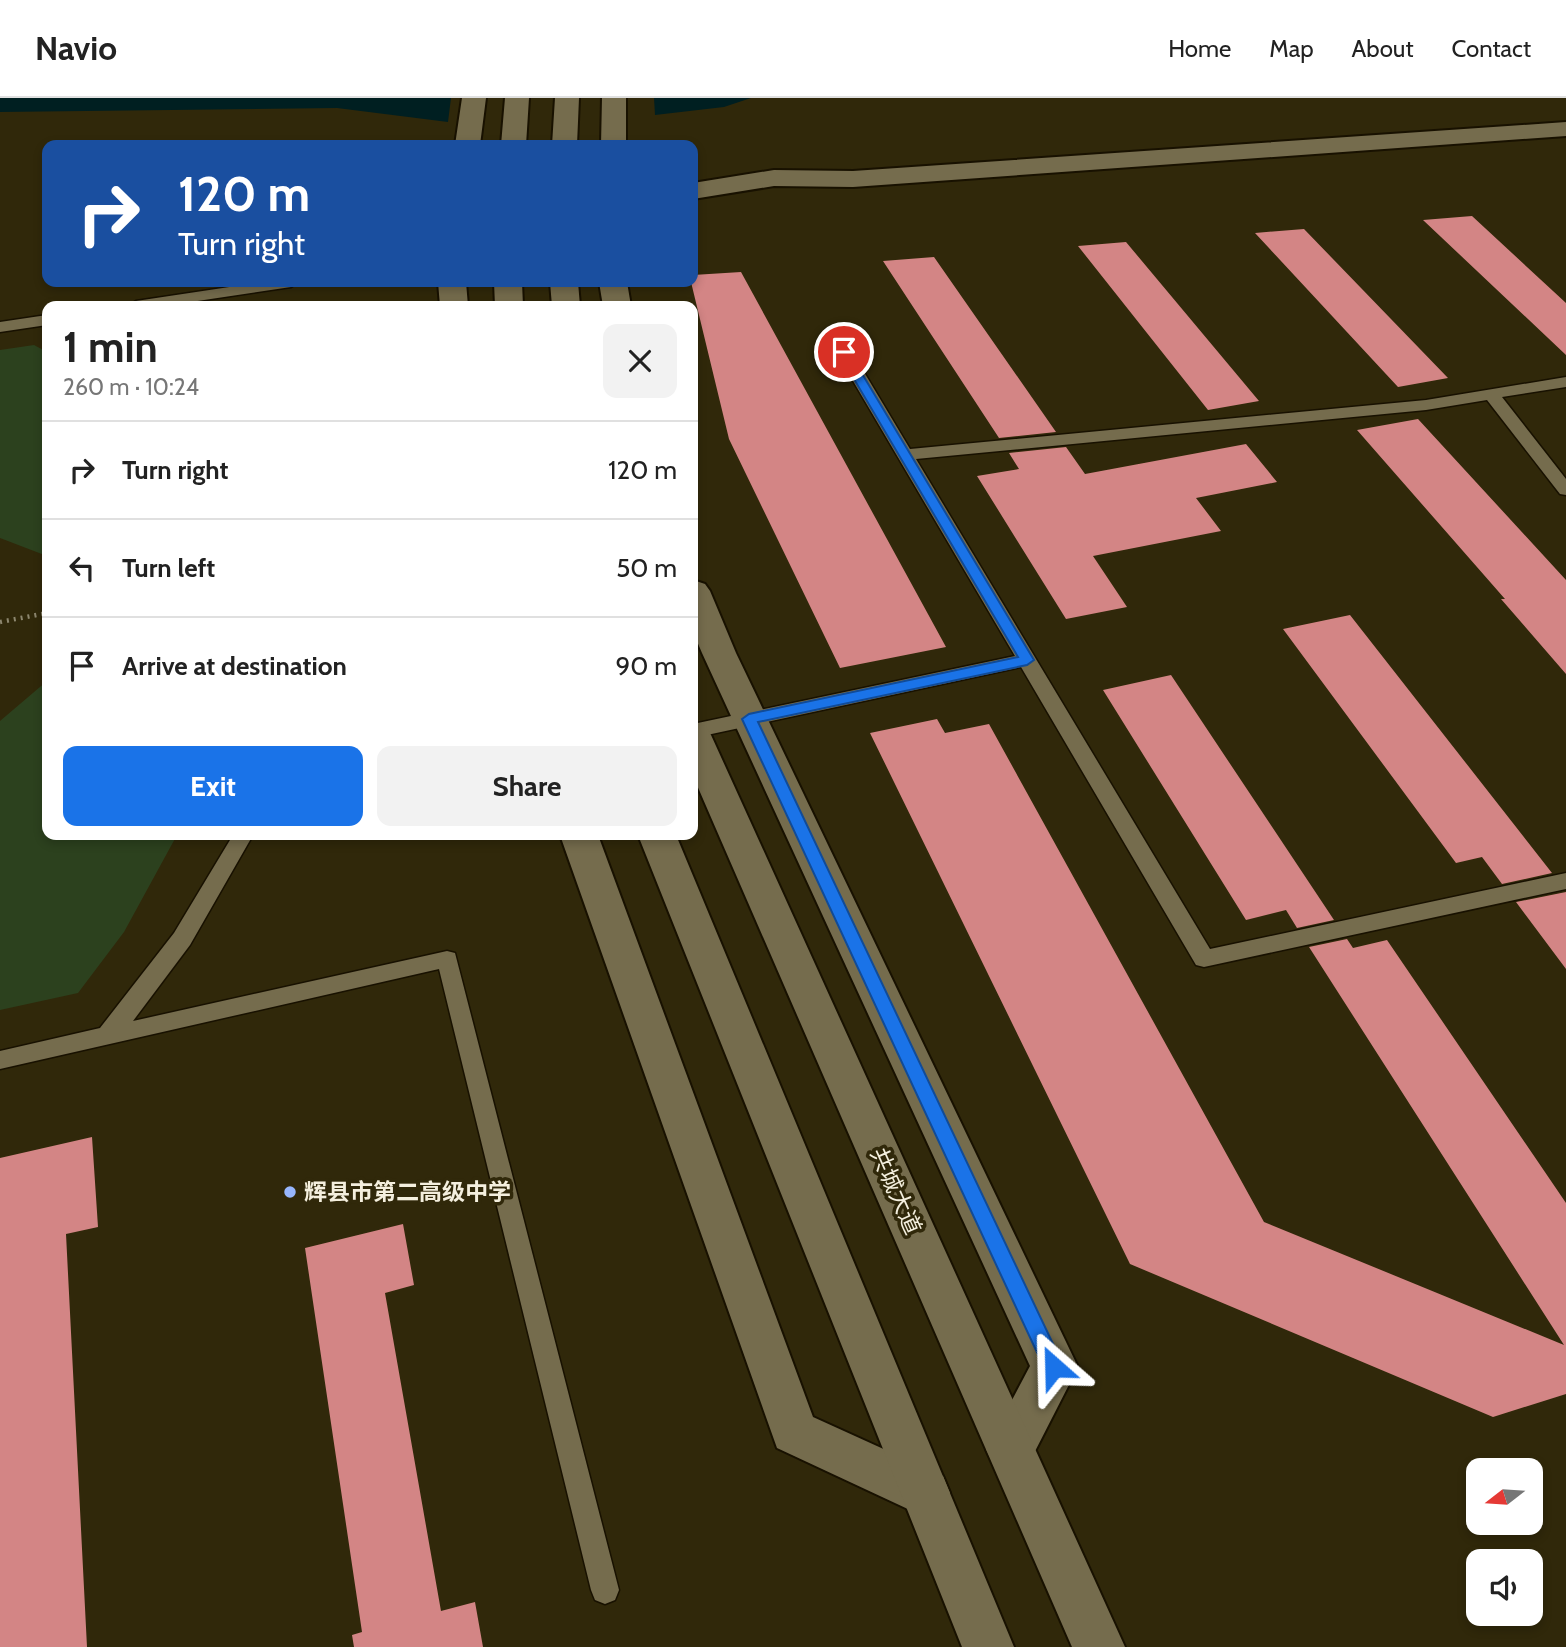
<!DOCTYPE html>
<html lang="en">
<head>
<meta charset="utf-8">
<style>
  body { margin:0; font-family:Cabin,"Noto Sans SC",sans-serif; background:#f2f2f2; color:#222; height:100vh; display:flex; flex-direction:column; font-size:26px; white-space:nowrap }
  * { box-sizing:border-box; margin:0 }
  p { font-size:23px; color:#767676 }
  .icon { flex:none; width:38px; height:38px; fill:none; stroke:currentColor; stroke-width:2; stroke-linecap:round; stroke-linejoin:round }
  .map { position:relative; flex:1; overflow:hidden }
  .side { position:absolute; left:42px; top:203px; width:656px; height:539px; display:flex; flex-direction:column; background:#fff; border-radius:14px; box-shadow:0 4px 10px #0003 }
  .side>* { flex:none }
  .top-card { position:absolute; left:42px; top:42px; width:656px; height:147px; border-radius:14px; box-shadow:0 4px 10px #0003; background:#1a4fa0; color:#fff; overflow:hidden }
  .needle { width:46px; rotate:253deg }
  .fabs { position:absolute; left:1466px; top:1360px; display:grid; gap:14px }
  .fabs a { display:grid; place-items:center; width:77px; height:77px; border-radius:14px; background:#fff; box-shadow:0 4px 10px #0003; font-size:35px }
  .pin { position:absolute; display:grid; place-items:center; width:60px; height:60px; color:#fff; margin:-30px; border:4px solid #fff; border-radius:50%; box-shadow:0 2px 7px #0007 }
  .me { position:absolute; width:77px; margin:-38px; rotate:335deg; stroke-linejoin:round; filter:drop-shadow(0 0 5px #0008) }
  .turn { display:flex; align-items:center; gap:24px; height:147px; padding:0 21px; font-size:32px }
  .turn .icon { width:91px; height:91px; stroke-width:2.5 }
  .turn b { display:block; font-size:49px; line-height:60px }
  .round { display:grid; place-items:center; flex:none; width:74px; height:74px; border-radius:14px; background:#f2f2f2 }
  .overview { display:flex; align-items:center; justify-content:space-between; height:119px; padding:0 21px }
  h1 { font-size:42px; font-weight:700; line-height:52px }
  .cta { display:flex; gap:14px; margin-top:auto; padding:14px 21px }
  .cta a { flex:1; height:80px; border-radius:14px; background:#1a73e8; color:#fff; font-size:28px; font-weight:700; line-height:80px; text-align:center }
  .cta a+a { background:#f2f2f2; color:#222 }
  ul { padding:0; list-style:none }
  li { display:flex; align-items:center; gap:21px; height:98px; padding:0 21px; border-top:2px solid #e0e0e0 }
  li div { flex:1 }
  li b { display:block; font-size:26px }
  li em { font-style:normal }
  header { display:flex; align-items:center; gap:42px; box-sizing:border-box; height:98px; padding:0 35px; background:#fff; border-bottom:2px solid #e0e0e0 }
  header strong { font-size:33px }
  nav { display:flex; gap:38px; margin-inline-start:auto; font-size:24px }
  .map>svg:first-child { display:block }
</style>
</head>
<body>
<header>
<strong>Navio</strong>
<nav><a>Home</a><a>Map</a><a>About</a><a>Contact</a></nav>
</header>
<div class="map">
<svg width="1566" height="1549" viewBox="0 0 1566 1549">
  <rect width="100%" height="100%" fill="#30280a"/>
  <!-- green -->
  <path fill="#2c411e" d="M34,247L47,254V458L0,440V252Z
    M47,583V737H177L124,834L78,895L0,912V623Z"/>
  <!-- water -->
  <path fill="#001f21" d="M0,0H451L448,24L337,10L0,14Z
    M654,0H751L724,9L655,17Z"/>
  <!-- building -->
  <path fill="#d38585" d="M1472,118L1566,205V257L1423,122Z
    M1304,131L1448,280L1398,289L1255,135Z
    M1126,144L1259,303L1208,312L1078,148Z
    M934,159L1056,334L999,340L883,163Z
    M741,174L946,549L840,570L729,341L691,184H693V177Z
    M1418,321L1566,482V576L1501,501H1505L1357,332Z
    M1246,346L1277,384L1196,400L1221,433L1093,458L1127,509L1066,521L977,378L1019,371L1009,355L1066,349L1085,376Z
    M1350,517L1552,775L1502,786L1482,759L1456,765L1283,531Z
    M1171,577L1334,822L1297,830L1286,812L1246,822L1103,592Z
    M937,621L945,635L989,626L1264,1124L1564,1247L1309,849L1347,841L1353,850L1387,842L1566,1105V1296L1493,1319L1130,1166L870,635Z
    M1566,794V871L1516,804Z
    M92,1039L98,1129L66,1136L87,1549H0V1060Z
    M403,1126L414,1187L385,1195L441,1513L475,1504L483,1549H354L352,1537L362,1534L305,1150Z"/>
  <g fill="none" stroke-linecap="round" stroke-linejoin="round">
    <!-- lane casing -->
    <g stroke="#181100" stroke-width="3">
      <path id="lane" d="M263,184H299L291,189L164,208H128L136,203Z
        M47,217V227L0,234V224Z
        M844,249L852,254L910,351L1426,302L1566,279V289L1502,299L1566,381V397L1560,396L1487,302L1426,312L916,361L1210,851L1566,775V791L1204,869L1196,867L1021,569L693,640V626L1015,558L836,254Z
        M233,737H253L190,847L133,923L447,853L455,855L619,1492L615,1502L605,1506L595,1502L591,1492L439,871L0,971V953L100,930L174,835Z"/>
    </g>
    <!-- street casing -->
    <g stroke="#181100" stroke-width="4">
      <path id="street" d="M462,0H486L480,47H455Z
        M602,0H626V47H601Z
        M1566,24V38L853,89L774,88L693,101V85L774,72L853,73Z
        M438,184H466L468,208H440Z
        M599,184H627L631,208H603Z
        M693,482L705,486L710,493L736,555L1078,1269L1028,1367L1011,1374L994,1367L986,1351L1030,1268L702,555L693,534Z
        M560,737H598L813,1319L943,1378L950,1395L943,1412L925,1419L777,1350Z"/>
    </g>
    <!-- secondary casing -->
    <g stroke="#181100" stroke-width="4">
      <path id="secondary" d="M505,0H529L526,47H501Z
        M555,0H579L577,47H552Z
        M494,184H522L523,208H495Z
        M550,184H578L580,208H552Z
        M693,625L706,628L711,637L1125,1549H1072L693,678Z
        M638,737H676L1014,1549H962Z"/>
    </g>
    <!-- path -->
    <path stroke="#8c866e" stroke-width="4.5" stroke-dasharray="2 5" stroke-linecap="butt" d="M0,524L47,515"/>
    <!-- lane -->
    <use href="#lane" fill="#756c4d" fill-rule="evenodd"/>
    <!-- street -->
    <use href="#street" fill="#756c4d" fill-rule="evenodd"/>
    <!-- secondary -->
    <use href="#secondary" fill="#756c4d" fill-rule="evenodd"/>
  </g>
  <!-- route -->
  <path fill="#1a73e8" stroke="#114b97" stroke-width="2" d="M844,250L849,254L1034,562L1027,567L758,624L1064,1269L1061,1276L1054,1278L1047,1276L742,621L749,616L1018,559L838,254Z"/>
  <!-- markers -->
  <circle fill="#97b6fd" stroke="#30280a" stroke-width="2.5" cx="290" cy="1094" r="7"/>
  <g text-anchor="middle" stroke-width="7" stroke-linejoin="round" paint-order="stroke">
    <!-- street labels -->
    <g font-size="23" fill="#f4efde" stroke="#30280a">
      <text transform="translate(896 1093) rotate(66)" y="8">共城大道</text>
    </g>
    <!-- poi labels -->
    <g font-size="23" font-weight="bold" fill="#f4efde" stroke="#30280a" text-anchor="start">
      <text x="304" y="1102">辉县市第二高级中学</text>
    </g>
  </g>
</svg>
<div class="fabs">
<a><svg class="needle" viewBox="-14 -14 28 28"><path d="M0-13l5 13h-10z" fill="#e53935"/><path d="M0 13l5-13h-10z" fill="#767676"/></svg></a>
<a><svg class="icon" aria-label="sound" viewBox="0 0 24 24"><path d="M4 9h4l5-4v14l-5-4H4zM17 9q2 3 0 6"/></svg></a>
</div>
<div class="pin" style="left:844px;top:254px;background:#d93025"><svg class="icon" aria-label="arrive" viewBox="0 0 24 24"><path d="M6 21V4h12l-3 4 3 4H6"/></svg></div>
<svg class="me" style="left:1054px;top:1269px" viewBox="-20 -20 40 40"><path d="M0-17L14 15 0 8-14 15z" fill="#1a73e8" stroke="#fff" stroke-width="4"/></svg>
<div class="top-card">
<div class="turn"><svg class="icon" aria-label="right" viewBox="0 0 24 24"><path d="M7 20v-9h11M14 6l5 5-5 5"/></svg><div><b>120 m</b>Turn right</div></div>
</div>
<section class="side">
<div class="overview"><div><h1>1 min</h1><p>260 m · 10:24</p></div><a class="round"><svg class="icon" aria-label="close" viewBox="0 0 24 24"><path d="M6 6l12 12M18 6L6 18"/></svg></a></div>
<ul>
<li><svg class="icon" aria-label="right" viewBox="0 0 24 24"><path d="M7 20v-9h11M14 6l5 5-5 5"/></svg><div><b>Turn right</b></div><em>120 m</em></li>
<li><svg class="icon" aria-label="left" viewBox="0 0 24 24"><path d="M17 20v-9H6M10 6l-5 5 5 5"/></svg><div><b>Turn left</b></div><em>50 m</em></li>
<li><svg class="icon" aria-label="arrive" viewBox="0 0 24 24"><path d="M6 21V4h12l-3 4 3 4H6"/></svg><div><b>Arrive at destination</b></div><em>90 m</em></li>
</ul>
<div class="cta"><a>Exit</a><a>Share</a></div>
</section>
</div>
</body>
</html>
